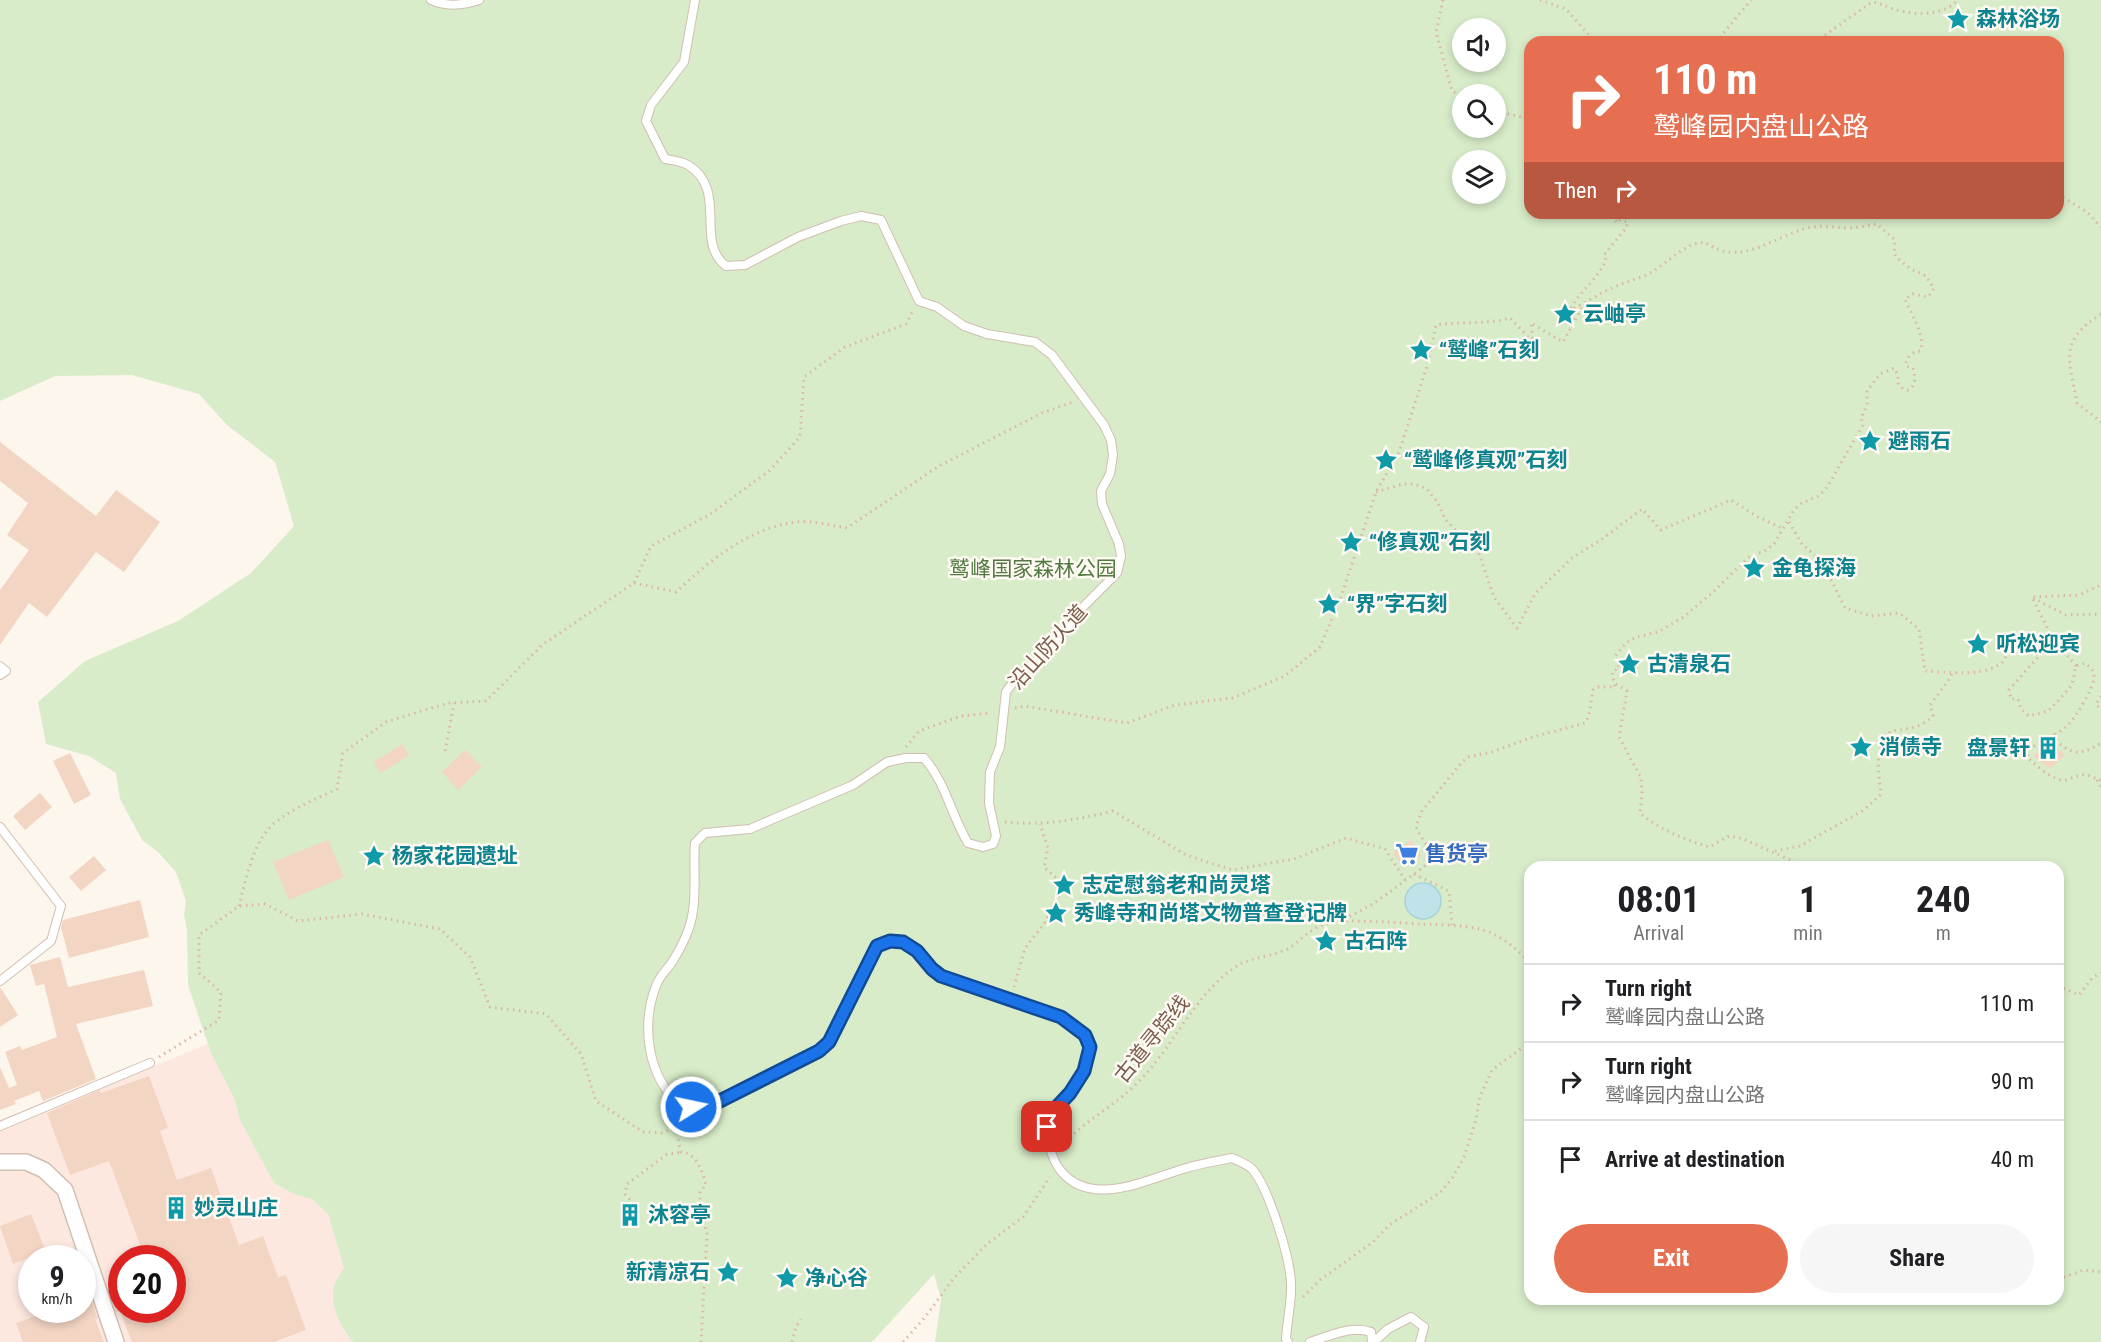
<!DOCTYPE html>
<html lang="en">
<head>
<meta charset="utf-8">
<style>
  body { margin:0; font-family:"Roboto Condensed","Noto Sans SC",sans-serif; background:#f6f6f6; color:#202124; height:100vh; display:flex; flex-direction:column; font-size:22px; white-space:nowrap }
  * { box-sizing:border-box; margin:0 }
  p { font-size:20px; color:#757577 }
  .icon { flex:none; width:33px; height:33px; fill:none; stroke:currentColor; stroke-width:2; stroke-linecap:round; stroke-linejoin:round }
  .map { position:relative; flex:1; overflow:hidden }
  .side { position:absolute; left:1524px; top:861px; width:540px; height:444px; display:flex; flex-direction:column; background:#fff; border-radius:18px; box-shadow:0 3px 9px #0003 }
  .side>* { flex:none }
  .banner { position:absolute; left:1524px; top:36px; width:540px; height:183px; border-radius:18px; box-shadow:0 3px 9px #0003; background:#e76f51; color:#fff; overflow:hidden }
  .fabs { position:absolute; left:1452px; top:18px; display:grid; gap:12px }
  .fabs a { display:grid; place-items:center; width:54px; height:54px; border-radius:50%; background:#fff; box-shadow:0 3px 9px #0003; font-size:30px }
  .speed { position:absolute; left:18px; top:1245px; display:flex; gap:12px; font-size:30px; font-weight:700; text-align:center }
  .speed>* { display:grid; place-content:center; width:78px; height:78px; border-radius:50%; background:#fff; box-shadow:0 3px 9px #0003; line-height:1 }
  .speed small { font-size:15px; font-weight:400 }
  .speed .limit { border:9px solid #d22; background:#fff; color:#111 }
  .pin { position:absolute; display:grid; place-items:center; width:51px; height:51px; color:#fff; margin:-26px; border-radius:12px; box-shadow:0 3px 9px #0006 }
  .me { position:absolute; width:66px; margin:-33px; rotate:80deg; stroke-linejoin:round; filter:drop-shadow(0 0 4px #0008) }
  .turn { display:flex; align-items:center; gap:21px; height:126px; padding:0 30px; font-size:27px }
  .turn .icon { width:78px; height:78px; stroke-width:2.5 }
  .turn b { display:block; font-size:42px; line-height:51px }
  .then { display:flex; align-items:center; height:57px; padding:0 30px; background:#0003; gap:12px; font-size:22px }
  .eta { display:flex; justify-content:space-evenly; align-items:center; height:102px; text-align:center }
  .eta b { font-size:36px; font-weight:700; line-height:42px }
  .action { display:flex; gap:12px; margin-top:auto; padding:12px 30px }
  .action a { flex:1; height:69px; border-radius:36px; background:#e76f51; color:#fff; font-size:24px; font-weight:700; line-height:69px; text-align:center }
  .action a+a { background:#f6f6f6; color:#202124 }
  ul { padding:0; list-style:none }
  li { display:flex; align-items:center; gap:18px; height:78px; padding:0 30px; border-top:2px solid #e0e0e0 }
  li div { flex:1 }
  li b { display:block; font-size:22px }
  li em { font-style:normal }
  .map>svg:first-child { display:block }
</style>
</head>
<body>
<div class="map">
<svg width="2101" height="1342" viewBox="0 0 2101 1342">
  <rect width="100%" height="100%" fill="#fdf6ec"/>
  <!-- commercial -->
  <path fill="#fde8e0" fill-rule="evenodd" d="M208,1044L234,1098L240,1120L274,1183L292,1193L313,1200L328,1214L344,1268L334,1285L344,1331L353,1342H0V1129ZM32,1258H82V1310H32ZM122,1258H172V1310H122Z"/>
  <!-- green -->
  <path fill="#d8ecc9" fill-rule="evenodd" d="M0,0H2101V1342H935L941,1299L934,1274L872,1342H353C341,1328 329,1304 334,1285C336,1279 341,1273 344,1268L328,1214L313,1200L292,1193L274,1183L240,1120L234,1098L211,1053L188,985L187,931L184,915L186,901L176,872L158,852L142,840L120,799L116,773L89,756L46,744L38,702L85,661L178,621L251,573L294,526L275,462L227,425L199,394L132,375L55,376L0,401ZM1462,28H1496V62H1462ZM1530,42H2058V213H1530ZM1462,94H1496V128H1462ZM1462,160H1496V194H1462ZM1530,867H2058V1299H1530Z"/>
  <!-- water -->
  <path fill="#bfe3e8" stroke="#a5d3da" stroke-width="1.5" d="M1405 901a18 18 0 1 1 36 0a18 18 0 1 1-36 0Z"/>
  <!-- building -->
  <path fill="#f3d5c3" d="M0,442L96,516L116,490L160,522L124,572L96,552L47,617L29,603L0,645V590L29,550L7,535L28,503L0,481Z
    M2048,741L2065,755L2050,769L2033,756Z
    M402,744L409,755L381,773L374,762Z
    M465,750L482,767L458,790L442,772Z
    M70,753L91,795L74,804L53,761Z
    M40,793L52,807L25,830L13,816Z
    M328,840L344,877L289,900L273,862Z
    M1411,840L1421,856L1403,867L1393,852Z
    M94,856L106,870L81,891L69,877Z
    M140,900L149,937L69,958L61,927L63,920Z
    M60,957L68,987L144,970L153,1006L76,1024L96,1079L43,1101L39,1091L14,1101L16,1104L0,1110V1067L9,1088L17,1085L5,1052L20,1046L22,1050L57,1037L44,984L36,986L30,965Z
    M0,987L18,1015L0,1027Z
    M149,1076L168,1128L160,1131L177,1180L211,1168L239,1245L263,1236L278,1277L286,1275L306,1330L274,1342H132L120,1311L116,1312L109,1289L122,1285V1310H172V1258H145L109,1161L70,1175L47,1113L100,1090L101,1093Z
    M634,1206L640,1212L638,1221L626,1225L619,1218L622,1209Z
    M31,1214L46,1251L13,1264L0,1226Z
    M90,1296L98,1319H95L104,1342H23L16,1323L51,1310H82V1299Z"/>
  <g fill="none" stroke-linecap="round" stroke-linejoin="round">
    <!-- lane casing -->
    <g stroke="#d1beb0" stroke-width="10">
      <path id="lane" d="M431,0C446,7 464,5 479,0
        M695,0L684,62L651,105L646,121L665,159C672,160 681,161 688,165C729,190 694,242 726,266L745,265L798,237L841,221L861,216L881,220L919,301L937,307L964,326L987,334L1035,342L1052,355L1104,425L1111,440L1113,455L1110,474L1101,491L1102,504L1119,544L1121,556L1117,573L1078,612L1054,646L1016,678L1006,692L1000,747L990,772L989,803L996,836L993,844L983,847L968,843C951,815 946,783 924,758H906L887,762L853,785L773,819L750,829L705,833L695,843C693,867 697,893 692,917C689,932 682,946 674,959C669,968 659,976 656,986C641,1025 647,1076 680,1105L710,1106L819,1051L829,1042L877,947C912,931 917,959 941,976C971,986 1071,1012 1085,1037C1105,1072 1049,1099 1047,1129C1047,1134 1048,1141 1050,1147C1052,1156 1055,1164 1061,1171C1091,1208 1146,1180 1183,1169C1199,1164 1216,1161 1232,1158C1239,1161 1247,1164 1252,1169C1269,1188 1290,1258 1291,1283C1292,1301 1287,1321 1286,1339L1288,1342
        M0,666L6,671L0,675
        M0,827L61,906L51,941L0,981
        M0,1126L150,1063
        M1310,1342C1330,1336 1351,1325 1371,1332L1372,1342
        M1374,1342L1388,1329L1411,1317L1424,1327L1420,1342"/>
    </g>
    <!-- street casing -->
    <g stroke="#d1beb0" stroke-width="18">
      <path id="street" d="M0,1162H26L44,1170L65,1190L116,1342"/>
    </g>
    <!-- path -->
    <path stroke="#d9b8a5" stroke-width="3" stroke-dasharray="1.5 4.5" stroke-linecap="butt" d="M1443,0L1436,32L1452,91L1462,96
      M1540,0L1566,9L1595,42
      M1716,42L1751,0
      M1815,42L1872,2C1881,3 1886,7 1894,9C1914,16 1943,16 1958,0
      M1496,111L1530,119
      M2058,194L2087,212L2101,227
      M1571,308C1581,290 1597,280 1606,260L1604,255L1626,228L1628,222L1620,220L1617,223L1615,220L1617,213
      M2101,314C2058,342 2069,358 2077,403L2101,422
      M1376,492L1403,484H1414L1427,489L1438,503L1445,519L1462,537L1476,545L1494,597L1517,628L1535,594L1572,558L1602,539L1642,509L1661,530L1731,500L1756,516L1784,529
      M1789,522L1802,544L1822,562L1845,608L1871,616L1899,613L1919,629L1925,671C1948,672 1977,677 1999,665C2004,662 2005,656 2010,652C2018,646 2028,644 2037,643L2041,646L2040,655L2009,690L2011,699H2018L2021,709L2029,716L2048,711L2057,702L2072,685L2076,666L2085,663C2090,667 2095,671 2094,679C2092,690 2076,717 2068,725C2057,736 2040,740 2028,751V758C2035,765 2054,781 2064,780C2072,780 2078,773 2088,775C2092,777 2096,779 2101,780
      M634,583L676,592C710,560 749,528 796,522C812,520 832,526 847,528L939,466L1042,413L1073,402
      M2033,598L2066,615L2101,614
      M2076,666L2052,637L2032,597L2079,595L2101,585
      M1616,684L1627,691L1619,737L1641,778L1642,793L1640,813C1660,830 1684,839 1709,847L1729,836L1741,838L1806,867
      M2101,696L2096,704L2101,710
      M1015,708L1024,706L1127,723L1175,705L1232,698L1285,676L1320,647L1340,600L1376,492L1399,452L1428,363L1436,325C1461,321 1485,325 1510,318L1533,342L1531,323L1563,342L1583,306
      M2052,735C2069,755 2079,757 2101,743
      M906,747L919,731L961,716L991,713
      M445,751L454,703
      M2097,780L2101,787
      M1005,822C1042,826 1077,820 1113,811L1186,855L1232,870L1294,859L1346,838L1385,849L1405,880
      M1775,851L1800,846L1864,810L1881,794C1878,771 1874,749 1891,731C1907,729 1921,728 1933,716L1930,705L1951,677L1952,671
      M1414,874L1449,891L1452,925
      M239,906C245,883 250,857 263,836C277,814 314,800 337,789L343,753L386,722L448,703L486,701L542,645L634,583L651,546L709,515L769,471L800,437L804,377L845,347L906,324L914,309
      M1340,921C1366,921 1392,922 1419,924C1442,925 1467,924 1489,932C1505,939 1518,950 1530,963
      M2058,986L2079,995L2093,977L2101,973
      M1014,987L1025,948L1044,924L1064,885L1044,867L1048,848L1040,824
      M159,1057L219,1020L221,992L199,973V935L239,906L265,904L298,921L362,914L440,929L470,957L490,1007L546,1014L581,1054L596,1101L643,1132L663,1133L679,1125
      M685,1117C676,1129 677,1138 681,1152C698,1154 702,1172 706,1185L700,1192V1204L707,1234L701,1342
      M1061,1146C1085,1120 1117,1105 1141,1079C1174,1045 1195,995 1234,968C1250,956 1271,958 1289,948C1298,943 1305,934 1314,929C1320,925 1328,924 1335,922C1344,919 1352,915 1360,911C1383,899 1403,881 1424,867C1437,849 1421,842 1416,826L1422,811L1462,762L1468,757L1492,752L1533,737L1585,723L1589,716L1593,690L1598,687H1615L1612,672L1619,668L1615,656L1626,643L1636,637L1658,632L1682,618L1712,593L1751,555L1763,552L1774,544L1794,510L1802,503L1818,496L1826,489L1863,425L1861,418L1867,405V391L1880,374L1894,368L1898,375V383L1903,389L1908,390C1917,385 1915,376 1913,368L1906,366C1905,358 1912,352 1920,351C1927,338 1910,312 1905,299L1913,294L1928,297L1934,289L1926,276L1911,269L1897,258L1894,253L1895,240L1877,224C1868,225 1859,228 1849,228C1837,228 1826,225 1813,227C1775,233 1743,270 1705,242C1683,244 1670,261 1652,272C1639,279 1625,282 1612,288C1597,294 1585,304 1570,310
      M634,1204L625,1194L627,1184L666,1155L681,1152
      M2058,1279L2084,1270L2101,1272
      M1303,1297L1320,1280L1373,1242L1389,1225L1440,1193L1453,1177L1464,1157L1476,1120L1480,1096L1492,1070L1530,1042
      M792,1342L796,1327L801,1319
      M903,1342L926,1316L953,1279L987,1244L1023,1217L1050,1177"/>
    <!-- lane -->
    <use href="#lane" stroke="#fff" stroke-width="8"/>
    <!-- street -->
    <use href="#street" stroke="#fff" stroke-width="15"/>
  </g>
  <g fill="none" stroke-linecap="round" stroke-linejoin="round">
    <!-- route casing -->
    <g stroke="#114b97" stroke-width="15">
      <path id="route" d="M691,1107L710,1106L819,1051L829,1042L877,946L890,941L903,942L917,951L932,969L941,976L1061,1017L1085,1035L1090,1047L1084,1071L1070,1093L1055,1109L1047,1127"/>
    </g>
    <!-- route -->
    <use href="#route" stroke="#1a73e8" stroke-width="10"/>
  </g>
  <!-- icons -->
  <defs>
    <g id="sight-bare" transform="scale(1.8)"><path d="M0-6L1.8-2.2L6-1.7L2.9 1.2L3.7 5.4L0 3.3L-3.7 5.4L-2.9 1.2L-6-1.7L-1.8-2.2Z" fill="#0f9aa8" stroke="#fffaf3" stroke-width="2.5" paint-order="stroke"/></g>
    <g id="building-bare" transform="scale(1.8)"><path d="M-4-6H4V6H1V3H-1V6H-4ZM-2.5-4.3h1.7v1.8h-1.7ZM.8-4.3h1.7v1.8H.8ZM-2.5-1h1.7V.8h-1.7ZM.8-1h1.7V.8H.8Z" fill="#0f9aa8" stroke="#fffaf3" stroke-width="2.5" paint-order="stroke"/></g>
    <g id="supermarket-bare" transform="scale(1.8)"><path d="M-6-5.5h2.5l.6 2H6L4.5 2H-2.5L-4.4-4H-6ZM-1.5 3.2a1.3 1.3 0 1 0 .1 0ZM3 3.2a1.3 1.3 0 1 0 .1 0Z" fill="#3f7fe0" stroke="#fffaf3" stroke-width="2.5" paint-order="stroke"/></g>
  </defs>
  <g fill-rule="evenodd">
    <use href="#sight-bare" x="1958" y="19"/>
    <use href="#sight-bare" x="1565" y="314"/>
    <use href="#sight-bare" x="1421" y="350"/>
    <use href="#sight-bare" x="1870" y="441"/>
    <use href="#sight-bare" x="1386" y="460"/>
    <use href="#sight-bare" x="1351" y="542"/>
    <use href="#sight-bare" x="1754" y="568"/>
    <use href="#sight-bare" x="1329" y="604"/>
    <use href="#sight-bare" x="1978" y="644"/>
    <use href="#sight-bare" x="1629" y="664"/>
    <use href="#sight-bare" x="1861" y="747"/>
    <use href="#building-bare" x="2048" y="748"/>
    <use href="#supermarket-bare" x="1407" y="854"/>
    <use href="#sight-bare" x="374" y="856"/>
    <use href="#sight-bare" x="1064" y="885"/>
    <use href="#sight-bare" x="1056" y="913"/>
    <use href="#sight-bare" x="1326" y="941"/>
    <use href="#building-bare" x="176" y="1208"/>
    <use href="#building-bare" x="630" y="1215"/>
    <use href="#sight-bare" x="728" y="1272"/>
    <use href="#sight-bare" x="787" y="1278"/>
  </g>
  <g text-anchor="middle" stroke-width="5" stroke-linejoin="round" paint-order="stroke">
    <!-- culture labels -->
    <g font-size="21" font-weight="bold" fill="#0d838f" stroke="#fffaf3" text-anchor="start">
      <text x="1976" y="26">森林浴场</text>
      <text x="1583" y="321">云岫亭</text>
      <text x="1439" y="357">“鹫峰”石刻</text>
      <text x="1888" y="448">避雨石</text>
      <text x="1404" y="467">“鹫峰修真观”石刻</text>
      <text x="1369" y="549">“修真观”石刻</text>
      <text x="1772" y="575">金龟探海</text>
      <text x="1347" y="611">“界”字石刻</text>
      <text x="1996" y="651">听松迎宾</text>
      <text x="1647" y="671">古清泉石</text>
      <text x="1879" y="754">消债寺</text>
      <text x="2030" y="755" text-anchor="end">盘景轩</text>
      <text x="392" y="863">杨家花园遗址</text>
      <text x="1082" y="892">志定慰翁老和尚灵塔</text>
      <text x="1074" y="920">秀峰寺和尚塔文物普查登记牌</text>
      <text x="1344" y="948">古石阵</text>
      <text x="194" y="1215">妙灵山庄</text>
      <text x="648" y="1222">沐容亭</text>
      <text x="710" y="1279" text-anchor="end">新清凉石</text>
      <text x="805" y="1285">净心谷</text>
    </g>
    <!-- park labels -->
    <g font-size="21" fill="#537a41" stroke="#fffaf3">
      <text x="1033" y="576">鹫峰国家森林公园</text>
    </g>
    <!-- street labels -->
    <g font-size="21" fill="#7a5c4d" stroke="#fffaf3">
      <text transform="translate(1048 647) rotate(-48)" y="7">沿山防火道</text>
      <text transform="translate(1152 1039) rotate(-51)" y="7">古道寻踪线</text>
    </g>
    <!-- shop labels -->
    <g font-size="21" font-weight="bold" fill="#366cbe" stroke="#fffaf3" text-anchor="start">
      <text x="1425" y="861">售货亭</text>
    </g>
  </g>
</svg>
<div class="fabs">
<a><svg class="icon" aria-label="sound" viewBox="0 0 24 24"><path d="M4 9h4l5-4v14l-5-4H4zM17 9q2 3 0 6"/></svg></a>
<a><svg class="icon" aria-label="search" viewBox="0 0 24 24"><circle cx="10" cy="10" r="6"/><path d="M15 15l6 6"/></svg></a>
<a><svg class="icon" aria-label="layers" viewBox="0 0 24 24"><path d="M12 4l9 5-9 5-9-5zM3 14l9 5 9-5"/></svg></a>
</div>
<div class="speed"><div>9<small>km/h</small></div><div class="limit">20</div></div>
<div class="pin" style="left:1047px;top:1127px;background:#d93025"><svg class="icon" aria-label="arrive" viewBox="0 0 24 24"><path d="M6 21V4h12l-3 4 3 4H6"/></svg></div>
<svg class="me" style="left:691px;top:1107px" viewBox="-20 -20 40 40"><circle r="17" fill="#1a73e8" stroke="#fff" stroke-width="3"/><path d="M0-11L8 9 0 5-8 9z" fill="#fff"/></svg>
<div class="banner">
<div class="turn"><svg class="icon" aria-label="right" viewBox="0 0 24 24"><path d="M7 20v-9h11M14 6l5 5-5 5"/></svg><div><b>110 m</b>鹫峰园内盘山公路</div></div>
<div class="then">Then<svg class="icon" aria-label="right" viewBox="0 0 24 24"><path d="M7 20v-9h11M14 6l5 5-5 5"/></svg></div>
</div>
<section class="side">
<div class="eta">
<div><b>08:01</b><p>Arrival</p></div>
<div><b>1</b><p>min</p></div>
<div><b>240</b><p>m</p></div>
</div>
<ul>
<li><svg class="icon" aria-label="right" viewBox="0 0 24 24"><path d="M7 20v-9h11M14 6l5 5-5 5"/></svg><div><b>Turn right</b><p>鹫峰园内盘山公路</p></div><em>110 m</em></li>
<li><svg class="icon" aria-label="right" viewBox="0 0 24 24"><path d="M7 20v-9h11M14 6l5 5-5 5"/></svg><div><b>Turn right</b><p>鹫峰园内盘山公路</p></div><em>90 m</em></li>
<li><svg class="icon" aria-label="arrive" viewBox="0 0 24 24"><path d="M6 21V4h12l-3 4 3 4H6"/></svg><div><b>Arrive at destination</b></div><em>40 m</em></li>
</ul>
<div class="action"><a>Exit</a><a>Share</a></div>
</section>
</div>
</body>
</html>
